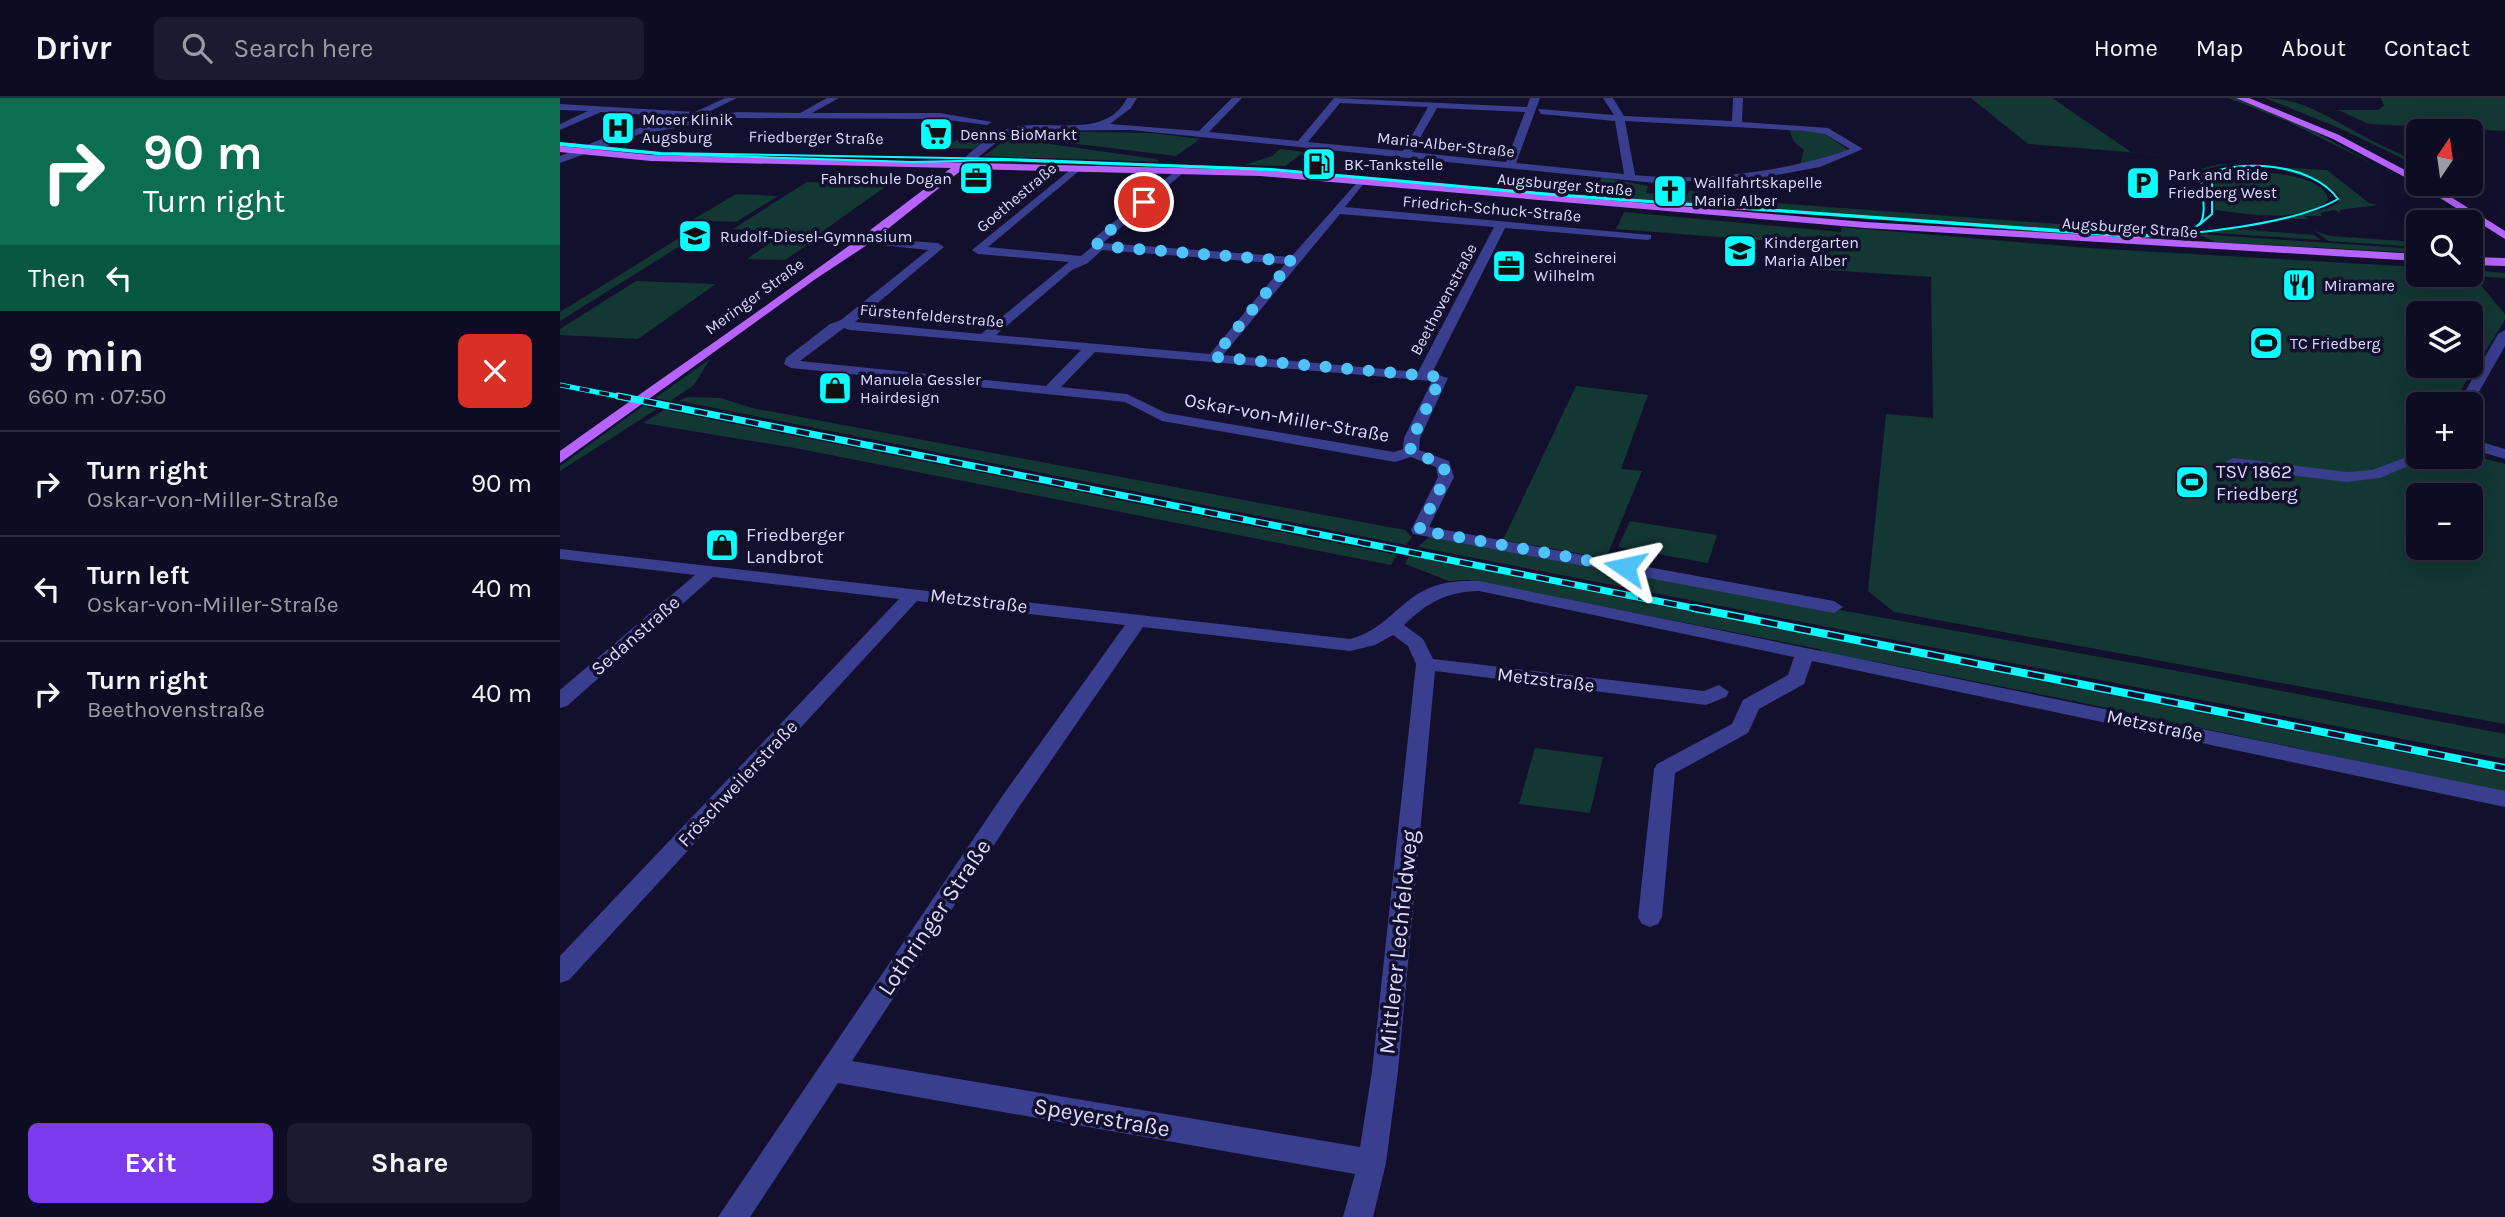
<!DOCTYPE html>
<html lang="en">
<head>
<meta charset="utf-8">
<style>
  body { margin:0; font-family:Karla,sans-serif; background:#1c1a2f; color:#f1f3f6; height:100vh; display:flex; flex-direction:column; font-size:26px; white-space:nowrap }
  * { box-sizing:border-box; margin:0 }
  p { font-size:23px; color:#9b9ba5 }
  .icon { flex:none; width:38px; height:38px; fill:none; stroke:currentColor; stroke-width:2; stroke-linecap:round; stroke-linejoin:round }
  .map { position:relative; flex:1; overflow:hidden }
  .side { display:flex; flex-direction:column; background:#0e0c22; width:560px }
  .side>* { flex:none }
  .top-card { background:#0b6e4f; color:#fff; overflow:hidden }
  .needle { width:46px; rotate:13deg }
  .controls { position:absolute; left:1846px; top:21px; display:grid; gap:14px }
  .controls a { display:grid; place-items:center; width:77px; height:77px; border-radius:10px; background:#0e0c22; box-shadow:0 7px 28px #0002,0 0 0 2px #2e2c40; font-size:35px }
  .pin { position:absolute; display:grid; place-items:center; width:60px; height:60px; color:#fff; margin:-30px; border:4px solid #fff; border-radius:50%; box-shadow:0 2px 7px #0007 }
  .me { position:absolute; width:77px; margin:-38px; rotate:281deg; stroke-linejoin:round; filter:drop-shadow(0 0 5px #0008) }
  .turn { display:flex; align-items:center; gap:24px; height:147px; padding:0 28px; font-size:32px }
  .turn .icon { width:91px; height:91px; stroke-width:2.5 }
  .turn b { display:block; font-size:49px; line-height:60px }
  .then { display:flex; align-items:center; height:66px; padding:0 28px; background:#0003; gap:14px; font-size:26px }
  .round { display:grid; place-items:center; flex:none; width:74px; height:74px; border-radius:10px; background:#1c1a2f }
  .summary { display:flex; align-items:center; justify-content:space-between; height:119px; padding:0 28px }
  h1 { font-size:42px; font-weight:700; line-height:52px }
  .action { display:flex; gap:14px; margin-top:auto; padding:14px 28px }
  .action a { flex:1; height:80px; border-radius:10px; background:#7c3aed; color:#fff; font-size:28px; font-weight:700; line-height:80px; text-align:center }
  .action a+a { background:#1c1a2f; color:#f1f3f6 }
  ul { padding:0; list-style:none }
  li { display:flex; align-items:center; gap:21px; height:105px; padding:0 28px; border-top:2px solid #2e2c40 }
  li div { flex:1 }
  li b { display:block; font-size:26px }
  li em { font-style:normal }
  header { display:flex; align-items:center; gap:42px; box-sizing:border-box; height:98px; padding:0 35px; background:#0e0c22; border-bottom:2px solid #2e2c40 }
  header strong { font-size:33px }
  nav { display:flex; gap:38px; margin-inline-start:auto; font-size:24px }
  .search { width:490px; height:63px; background:#1c1a2f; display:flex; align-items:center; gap:18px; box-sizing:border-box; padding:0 24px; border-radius:10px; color:#9b9ba5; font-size:26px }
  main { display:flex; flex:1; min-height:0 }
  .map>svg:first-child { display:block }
</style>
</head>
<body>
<header>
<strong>Drivr</strong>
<div class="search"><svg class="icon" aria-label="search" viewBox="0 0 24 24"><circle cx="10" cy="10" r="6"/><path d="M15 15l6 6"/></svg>Search here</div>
<nav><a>Home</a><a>Map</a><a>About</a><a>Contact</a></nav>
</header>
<main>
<section class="side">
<div class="top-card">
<div class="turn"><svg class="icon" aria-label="right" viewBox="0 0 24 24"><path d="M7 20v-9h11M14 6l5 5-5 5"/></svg><div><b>90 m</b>Turn right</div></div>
<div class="then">Then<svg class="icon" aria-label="left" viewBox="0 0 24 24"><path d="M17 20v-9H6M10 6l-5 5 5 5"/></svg></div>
</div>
<div class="summary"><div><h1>9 min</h1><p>660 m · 07:50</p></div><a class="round" style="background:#d93025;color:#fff"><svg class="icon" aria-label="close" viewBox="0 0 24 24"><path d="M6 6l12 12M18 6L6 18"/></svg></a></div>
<ul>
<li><svg class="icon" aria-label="right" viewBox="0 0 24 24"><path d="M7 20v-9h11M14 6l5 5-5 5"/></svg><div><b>Turn right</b><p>Oskar-von-Miller-Straße</p></div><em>90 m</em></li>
<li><svg class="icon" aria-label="left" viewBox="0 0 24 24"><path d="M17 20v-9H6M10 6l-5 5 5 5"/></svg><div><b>Turn left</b><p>Oskar-von-Miller-Straße</p></div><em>40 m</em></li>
<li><svg class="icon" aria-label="right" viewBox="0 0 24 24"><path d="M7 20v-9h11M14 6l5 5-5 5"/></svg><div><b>Turn right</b><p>Beethovenstraße</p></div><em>40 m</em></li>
</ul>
<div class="action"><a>Exit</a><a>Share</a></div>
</section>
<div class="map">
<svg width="1945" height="1119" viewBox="0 0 1945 1119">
  <rect width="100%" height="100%" fill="#13102d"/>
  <!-- green -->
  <path fill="#133733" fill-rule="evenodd" d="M1411,0H1492L1571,54L1629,59L1468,46Z
    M1668,0H1676L1739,25L1815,67L1729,24Z
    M1705,0C1741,0 1770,20 1800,36C1818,47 1839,55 1858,64V68L1779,30Z
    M1821,0H1945V33L1809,26L1778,12H1818L1824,8Z
    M1229,31L1264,35L1288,52L1240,67L1244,52L1234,44Z
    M462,33L592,35L640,41L616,58L476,41L461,36Z
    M408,35H433L413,51L384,50Z
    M448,40L596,61L600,64L424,58Z
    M720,51L744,54L725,68L684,67L712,58Z
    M461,61L717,70L713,73L437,64H458Z
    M1660,66L1767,72L1809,105L1818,107L1779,112L1781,115L1774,112L1760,115L1762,118H1744L1749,121H1721L1769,110L1779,104V97C1762,76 1648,49 1638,82L1630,81L1633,73Z
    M1680,73C1700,73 1767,77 1768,102C1743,126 1687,116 1655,112V81L1663,76Z
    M1042,79L1088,88L1086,95L1127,98L1129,92L1161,101L1606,134L1571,136L1524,133L1525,137L1587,141L1621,139L1614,143H1602L980,97L983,94L1031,97Z
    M247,84L328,87L260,135L173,131Z
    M176,96L218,98L176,124L132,122Z
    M1064,114L1281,134L1282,129L1528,150L1858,169V177H1911V172L1945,175V180L1913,178L1945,216V222L1892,306H1858V359L1911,357L1945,366V626L1334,514L1308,493L1326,316L1373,320L1371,179L1252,171L1250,146L1056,131ZM1858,215H1911V268H1858ZM1858,397H1911V450H1858Z
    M1665,130L1754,137L1761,142L1640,134Z
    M1755,133L1770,138L1858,144V149L1768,143Z
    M1638,136L1858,151V155L1655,144Z
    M124,137L136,138L0,223V214Z
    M214,142L251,144L225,162L187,161Z
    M76,183L156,186L78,241L0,237V231Z
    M150,261L134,287L110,303L95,300Z
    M1016,288L1088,297L1061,371L1082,373L1046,460L943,442Z
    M127,299L161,300L192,310L845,432L852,439L846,447L119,303Z
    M83,308L97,311L0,373V368Z
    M104,312L837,457L831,467L235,350L83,325Z
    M1070,423L1157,437L1148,465L1058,449Z
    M870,438L1634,576L1945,636V661L858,449Z
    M849,458L1945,675V694L1499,600L1312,563L1271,560L1259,551L908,482L889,483L845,466Z
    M975,650L1043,659L1030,715L959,706Z"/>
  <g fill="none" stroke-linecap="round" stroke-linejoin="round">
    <!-- minor -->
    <path fill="#393e8e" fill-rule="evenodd" d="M165,0H177L136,20L41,14L0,32V26L28,13L0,12V6L135,14Z
      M267,0H279L252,15H380L432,24L427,27L380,21L177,20L80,36L0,65V58L44,40L79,30L177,14L240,15Z
      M567,0H577L571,10L550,26L639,33L672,0H682L649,34L738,43L774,0L967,9L970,0H980L956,65L1064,76L1055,23L981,16L978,11L1054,17L1043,0H1053L1064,18L1172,23L1173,0H1183L1182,24L1268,30L1303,51L1260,69L1205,79L1095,85L571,32L466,33L446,37L411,65L402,63C411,53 428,38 441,33C480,16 544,46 567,0ZM780,5L868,9L843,53L748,44ZM877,10L965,14L946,64L852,54ZM1065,23L1245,33L1265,36L1290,51C1227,74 1142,84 1075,77Z
      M515,68L519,69V73L428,149L521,158L533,148L532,142L620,69L625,72L624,74L543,145L731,159L800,81L805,84L785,109L1091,137V141L1087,142L945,130L872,275L888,280L860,340L859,352L889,363L894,379L869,429L1274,503L1283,509L1274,515L853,436L851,432L878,379L876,369L851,359L835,364L602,323L565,304L231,270L224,266L226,260L270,226L281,222L368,152L302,145V141L306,140L378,145L384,149L295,224L421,236L509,164L418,156L412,152ZM780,116L934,129L858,274L663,257ZM542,152L725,166L650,256L436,237L512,172L528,165ZM284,230L290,232L521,252L486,288L240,263ZM535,254L872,283L844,340L843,351L834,354L606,315L567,296L501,289Z
      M1945,232V248L1912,306H1898L1938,236Z
      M1911,341L1945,351V361L1911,351Z
      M1858,355V359H1869L1820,380L1787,384L1673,370L1665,365L1673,360L1787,374L1812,372Z
      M0,451L790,541C824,533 839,503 869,490C885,483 902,483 919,483L1945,693V709L1252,563L1244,586L1199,611L1188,635L1115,675L1102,819L1098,826L1090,829L1082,826L1078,819L1094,671L1097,666L1172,626L1183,602L1228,577L1234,559L919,493C886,494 868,504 844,527L863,541L873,561L1144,593L1159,587L1169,594L1166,599L1146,607L875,573L838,973L826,1065L813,1119H783L795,1076L278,985L190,1119H158L443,697L565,527L357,503L9,882L0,885V858L339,501L153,479L7,608L0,610V592L135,477L0,461ZM583,529L790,553L815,547L833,537L848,548L856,566L812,973L800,1049L292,963L459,709Z"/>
    <!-- primary -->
    <path fill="#b663ff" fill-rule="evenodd" d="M1676,0H1689L1779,37L1858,79V86H1870L1945,133V141L1858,86L1773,41Z
      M0,48L91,57L700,72L1305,124L1858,156V163L1305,130L700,78L403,71L310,145L254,182L0,365V353C131,259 265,170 391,70L91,63L0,54Z
      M1911,159L1945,160V168L1911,167Z"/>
    <!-- tram -->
    <path stroke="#08fdff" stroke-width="2" d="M0,45L101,55L448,61L711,71L992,96L1570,137C1585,137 1633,138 1641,124C1647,113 1641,91 1641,79C1677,59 1753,65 1778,101C1733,127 1627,137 1574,139L991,97L710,72L446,62L352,64L98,56L0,47
      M1639,127L1652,116V81L1668,73"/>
    <!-- rail-far2 casing -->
    <g stroke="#08fdff" stroke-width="5">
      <path id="rail-far2" d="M0,287L67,300"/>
    </g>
    <!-- rail-far1 casing -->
    <g stroke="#08fdff" stroke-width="7">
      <path id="rail-far1" d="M58,298L1143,512"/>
    </g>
    <!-- rail casing -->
    <g stroke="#08fdff" stroke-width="8">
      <path id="rail" d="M1134,510L1945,670"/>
    </g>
    <!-- rail-far2 -->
    <use href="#rail-far2" stroke="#13102d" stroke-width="3.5" stroke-dasharray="10" stroke-linecap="butt"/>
    <!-- rail-far1 -->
    <use href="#rail-far1" stroke="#13102d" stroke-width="4.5" stroke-dasharray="13" stroke-linecap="butt"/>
    <!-- rail -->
    <use href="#rail" stroke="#13102d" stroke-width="5" stroke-dasharray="17" stroke-linecap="butt"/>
  </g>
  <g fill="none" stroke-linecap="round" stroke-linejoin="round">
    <!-- route -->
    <path stroke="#4fc3f7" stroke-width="12" stroke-dasharray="0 21.6" d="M584,104L536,144L539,148L732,163L654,259L881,279L850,346L851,354L883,366L886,379L859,432L1065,469"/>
  </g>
  <!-- icons -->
  <defs>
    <g id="hospital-square" transform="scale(1.75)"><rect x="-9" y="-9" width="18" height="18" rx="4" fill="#08fdff" stroke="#13102d"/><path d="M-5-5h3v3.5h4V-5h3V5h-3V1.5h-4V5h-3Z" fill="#111"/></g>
    <g id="supermarket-square" transform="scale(1.75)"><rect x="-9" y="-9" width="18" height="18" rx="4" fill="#08fdff" stroke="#13102d"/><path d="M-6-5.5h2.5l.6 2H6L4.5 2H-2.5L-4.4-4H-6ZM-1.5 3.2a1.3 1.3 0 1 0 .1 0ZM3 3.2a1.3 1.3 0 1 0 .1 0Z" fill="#111"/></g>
    <g id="fuel-square" transform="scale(1.75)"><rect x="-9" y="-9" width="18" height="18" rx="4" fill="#08fdff" stroke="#13102d"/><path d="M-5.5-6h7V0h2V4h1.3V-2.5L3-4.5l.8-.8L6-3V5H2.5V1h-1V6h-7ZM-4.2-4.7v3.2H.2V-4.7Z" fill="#111"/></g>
    <g id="office-square" transform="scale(1.75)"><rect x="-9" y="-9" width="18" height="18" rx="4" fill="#08fdff" stroke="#13102d"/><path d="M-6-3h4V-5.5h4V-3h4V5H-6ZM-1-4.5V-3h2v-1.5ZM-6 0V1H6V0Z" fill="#111"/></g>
    <g id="parking-square" transform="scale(1.75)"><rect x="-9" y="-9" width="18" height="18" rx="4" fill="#08fdff" stroke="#13102d"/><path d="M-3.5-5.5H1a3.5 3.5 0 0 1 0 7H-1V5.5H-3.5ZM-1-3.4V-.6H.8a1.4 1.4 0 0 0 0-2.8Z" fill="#111"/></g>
    <g id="church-square" transform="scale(1.75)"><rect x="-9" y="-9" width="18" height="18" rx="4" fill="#08fdff" stroke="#13102d"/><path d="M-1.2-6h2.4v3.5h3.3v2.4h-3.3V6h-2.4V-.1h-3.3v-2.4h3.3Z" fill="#111"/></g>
    <g id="school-square" transform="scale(1.75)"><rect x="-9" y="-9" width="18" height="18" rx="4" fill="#08fdff" stroke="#13102d"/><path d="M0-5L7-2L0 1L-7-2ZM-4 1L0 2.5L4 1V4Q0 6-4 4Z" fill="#111"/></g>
    <g id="restaurant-square" transform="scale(1.75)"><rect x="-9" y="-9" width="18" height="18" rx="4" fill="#08fdff" stroke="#13102d"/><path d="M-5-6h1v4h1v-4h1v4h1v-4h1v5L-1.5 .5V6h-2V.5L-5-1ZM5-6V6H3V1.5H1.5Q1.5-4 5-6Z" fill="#111"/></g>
    <g id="stadium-square" transform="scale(1.75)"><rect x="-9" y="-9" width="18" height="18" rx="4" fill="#08fdff" stroke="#13102d"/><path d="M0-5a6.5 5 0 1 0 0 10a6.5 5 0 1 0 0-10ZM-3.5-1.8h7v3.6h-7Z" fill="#111"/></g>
    <g id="shop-square" transform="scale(1.75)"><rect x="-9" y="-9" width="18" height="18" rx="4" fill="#08fdff" stroke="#13102d"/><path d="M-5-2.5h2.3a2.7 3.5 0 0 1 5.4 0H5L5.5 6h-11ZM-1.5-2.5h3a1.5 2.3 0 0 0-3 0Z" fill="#111"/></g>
  </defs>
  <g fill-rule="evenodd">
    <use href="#hospital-square" x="58" y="30"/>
    <use href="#supermarket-square" x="376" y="36"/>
    <use href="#fuel-square" x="759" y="66"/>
    <use href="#office-square" x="416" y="80"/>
    <use href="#parking-square" x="1583" y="85"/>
    <use href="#church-square" x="1110" y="93"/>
    <use href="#school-square" x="135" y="138"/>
    <use href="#school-square" x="1180" y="153"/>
    <use href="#office-square" x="949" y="168"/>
    <use href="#restaurant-square" x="1739" y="187"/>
    <use href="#stadium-square" x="1706" y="245"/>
    <use href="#shop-square" x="275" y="290"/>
    <use href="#stadium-square" x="1632" y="384"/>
    <use href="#shop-square" x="162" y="447"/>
  </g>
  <g text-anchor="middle" stroke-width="7" stroke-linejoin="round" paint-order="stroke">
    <!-- far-poi labels -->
    <g font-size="16" fill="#dddcff" stroke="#13102d" text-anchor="start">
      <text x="82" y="27">Moser Klinik<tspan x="82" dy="18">Augsburg</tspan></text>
      <text x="400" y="42">Denns BioMarkt</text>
      <text x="784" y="72">BK-Tankstelle</text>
      <text x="1608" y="82">Park and Ride<tspan x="1608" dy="18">Friedberg West</tspan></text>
      <text x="392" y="86" text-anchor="end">Fahrschule Dogan</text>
      <text x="1134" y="90">Wallfahrtskapelle<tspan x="1134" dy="18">Maria Alber</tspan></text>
      <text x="160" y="144">Rudolf-Diesel-Gymnasium</text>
      <text x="1204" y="150">Kindergarten<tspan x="1204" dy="18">Maria Alber</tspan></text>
      <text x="974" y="165">Schreinerei<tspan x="974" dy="18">Wilhelm</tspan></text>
      <text x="1764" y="193">Miramare</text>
      <text x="1730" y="251">TC Friedberg</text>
      <text x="300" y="287">Manuela Gessler<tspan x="300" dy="18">Hairdesign</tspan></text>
    </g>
    <!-- far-street labels -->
    <g font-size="16" fill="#dddcff" stroke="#13102d">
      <text transform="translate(256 39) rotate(1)" y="6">Friedberger Straße</text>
      <text transform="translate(886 46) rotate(6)" y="6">Maria-Alber-Straße</text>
      <text transform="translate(1005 86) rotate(5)" y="6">Augsburger Straße</text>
      <text transform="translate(456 99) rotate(-40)" y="6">Goethestraße</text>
      <text transform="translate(932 110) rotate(5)" y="6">Friedrich-Schuck-Straße</text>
      <text transform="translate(1570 129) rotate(4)" y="6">Augsburger Straße</text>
      <text transform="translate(194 198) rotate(-36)" y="6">Meringer Straße</text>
      <text transform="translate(883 201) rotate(-62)" y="6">Beethovenstraße</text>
      <text transform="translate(372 217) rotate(5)" y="6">Fürstenfelderstraße</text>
    </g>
    <!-- street labels -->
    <g font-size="19" fill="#dddcff" stroke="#13102d">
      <text transform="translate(727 319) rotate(10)" y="7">Oskar-von-Miller-Straße</text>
      <text transform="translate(419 502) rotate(7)" y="7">Metzstraße</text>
      <text transform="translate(75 537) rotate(-41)" y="7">Sedanstraße</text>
      <text transform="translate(986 581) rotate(7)" y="7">Metzstraße</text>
      <text transform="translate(1595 627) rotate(12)" y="7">Metzstraße</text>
      <text transform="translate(177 685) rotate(-47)" y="7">Fröschweilerstraße</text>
    </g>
    <!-- poi labels -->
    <g font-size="19" fill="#dddcff" stroke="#13102d" text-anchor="start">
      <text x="1656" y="380">TSV 1862<tspan x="1656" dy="22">Friedberg</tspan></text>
      <text x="186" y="443">Friedberger<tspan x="186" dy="22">Landbrot</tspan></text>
    </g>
    <!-- near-street labels -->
    <g font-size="23" fill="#dddcff" stroke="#13102d">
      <text transform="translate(374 819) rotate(-56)" y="8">Lothringer Straße</text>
      <text transform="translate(838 844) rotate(-84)" y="8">Mittlerer Lechfeldweg</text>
      <text transform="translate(542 1019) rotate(10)" y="8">Speyerstraße</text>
    </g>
  </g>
</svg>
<div class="controls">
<a><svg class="needle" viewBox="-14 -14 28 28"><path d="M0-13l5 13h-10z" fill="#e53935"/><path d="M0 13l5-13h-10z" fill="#9b9ba5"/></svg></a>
<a><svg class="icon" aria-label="search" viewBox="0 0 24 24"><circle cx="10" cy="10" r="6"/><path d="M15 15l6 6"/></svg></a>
<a><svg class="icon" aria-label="layers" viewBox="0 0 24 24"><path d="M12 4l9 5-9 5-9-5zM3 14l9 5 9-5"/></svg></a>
<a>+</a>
<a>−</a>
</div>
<div class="pin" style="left:584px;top:104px;background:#d93025"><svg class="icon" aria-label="arrive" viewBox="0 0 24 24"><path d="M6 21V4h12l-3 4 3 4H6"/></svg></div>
<svg class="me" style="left:1065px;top:469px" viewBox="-20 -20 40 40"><path d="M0-17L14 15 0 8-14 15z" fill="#4fc3f7" stroke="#fff" stroke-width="4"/></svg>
</div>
</main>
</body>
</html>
